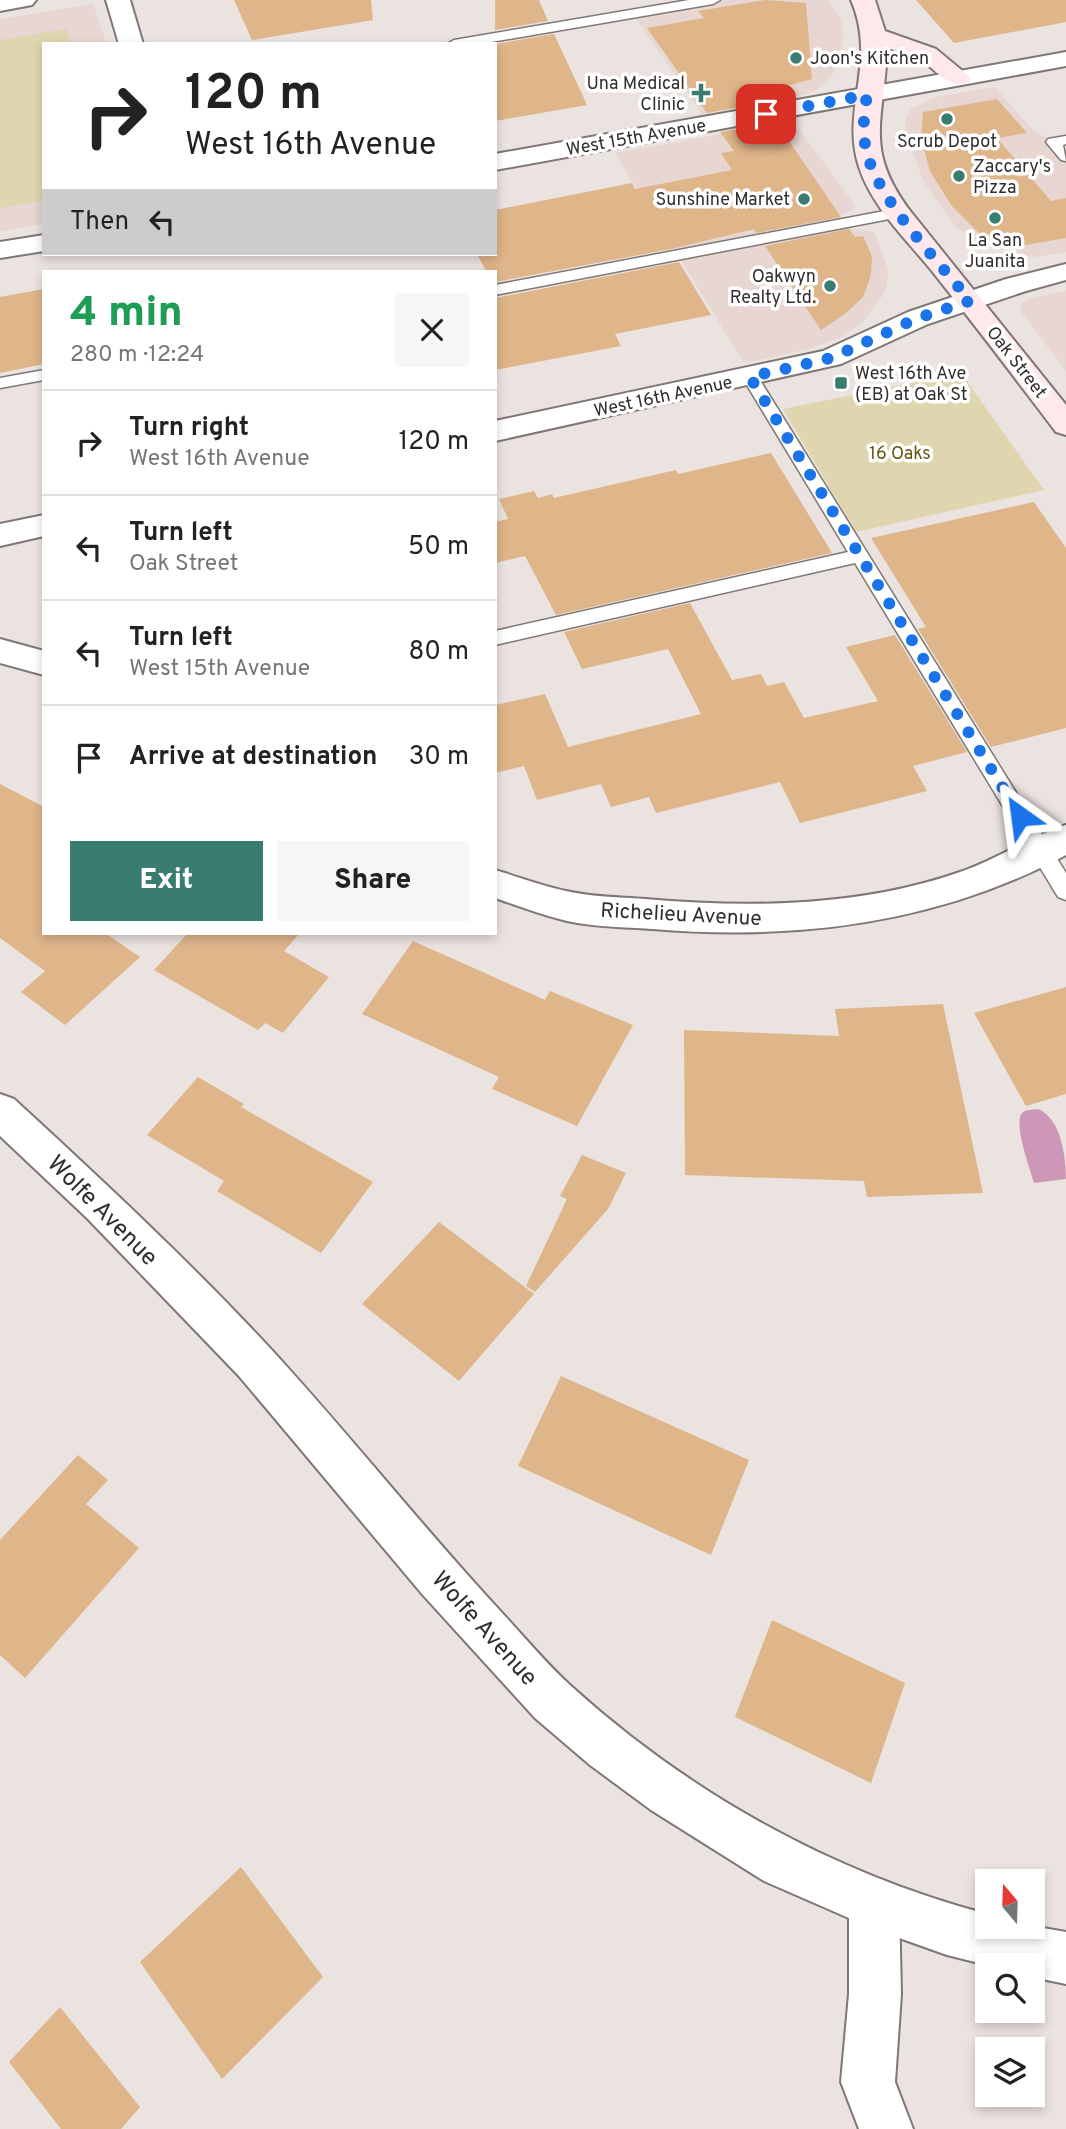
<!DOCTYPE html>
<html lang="en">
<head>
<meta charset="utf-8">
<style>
  body { margin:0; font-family:Overpass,sans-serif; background:#f6f6f6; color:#222; height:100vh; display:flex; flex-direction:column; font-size:26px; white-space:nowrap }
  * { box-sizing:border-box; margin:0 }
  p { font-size:23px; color:#767676 }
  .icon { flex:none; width:38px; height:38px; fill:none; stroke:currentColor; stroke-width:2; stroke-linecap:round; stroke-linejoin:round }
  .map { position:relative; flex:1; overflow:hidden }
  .side { position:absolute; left:42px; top:270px; width:455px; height:665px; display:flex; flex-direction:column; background:#fff; border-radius:0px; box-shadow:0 4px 10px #0003 }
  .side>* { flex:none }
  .top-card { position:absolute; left:42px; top:42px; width:455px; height:214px; border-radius:0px; box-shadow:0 4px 10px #0003; background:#fff; color:#222; overflow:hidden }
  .needle { width:46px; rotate:341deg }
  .fabs { position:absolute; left:975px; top:1869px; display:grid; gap:14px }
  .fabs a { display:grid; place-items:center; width:70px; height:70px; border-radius:0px; background:#fff; box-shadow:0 4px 10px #0003; font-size:35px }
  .pin { position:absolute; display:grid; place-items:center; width:60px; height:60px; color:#fff; margin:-30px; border-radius:14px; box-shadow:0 4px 10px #0006 }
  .me { position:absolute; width:77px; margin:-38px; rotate:329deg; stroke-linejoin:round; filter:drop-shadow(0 0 5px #0008) }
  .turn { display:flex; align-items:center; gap:24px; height:147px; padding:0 28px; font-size:32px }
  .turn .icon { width:91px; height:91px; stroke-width:2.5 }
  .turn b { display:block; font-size:49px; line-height:60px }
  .then { display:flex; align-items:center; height:66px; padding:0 28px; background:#0003; gap:14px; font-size:26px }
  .round { display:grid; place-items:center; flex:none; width:74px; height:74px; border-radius:0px; background:#f6f6f6 }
  .overview { display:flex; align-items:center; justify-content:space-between; height:119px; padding:0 28px }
  h1 { font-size:42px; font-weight:800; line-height:52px; color:#1e9e55 }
  .action { display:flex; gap:14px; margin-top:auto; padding:14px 28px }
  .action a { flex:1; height:80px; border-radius:0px; background:#397d71; color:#fff; font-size:28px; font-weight:800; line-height:80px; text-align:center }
  .action a+a { background:#f6f6f6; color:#222 }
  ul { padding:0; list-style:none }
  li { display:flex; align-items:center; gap:21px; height:105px; padding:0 28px; border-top:2px solid #e0e0e0 }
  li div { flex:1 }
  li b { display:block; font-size:26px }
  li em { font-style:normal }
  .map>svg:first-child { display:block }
</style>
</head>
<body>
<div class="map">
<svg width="1066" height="2129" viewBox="0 0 1066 2129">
  <rect width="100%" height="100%" fill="#ebe3e0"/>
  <!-- built -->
  <path fill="#e7d6d1" d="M713,0H829L841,20L843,35L841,53L832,75L818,89L806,94L702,114L633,14Z
    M93,4L107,44H44V224L0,231V19Z
    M995,87L1034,131L1053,142L1066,157V252L1036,257L1023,255L979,244L956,227L924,182L905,132L906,118L912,108L936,97Z
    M782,123L799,129L854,204L855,208L840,216L849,228L874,232L888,269L887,284L883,295L862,323L840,338L809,349L744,363L615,153Z
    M1066,291V371L1022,313L1020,307L1024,301L1035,297Z"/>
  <!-- green -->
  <path fill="#dfd5ae" d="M66,29L71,44H44V200L0,208V40Z
    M961,373L1044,490L856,532L783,409Z"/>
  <!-- water -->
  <path fill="#cd98b7" d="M1038,1109C1061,1118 1066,1157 1066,1179L1034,1183C1030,1169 1013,1123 1022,1113C1026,1109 1033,1110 1038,1109Z"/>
  <!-- building -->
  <path fill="#dfb58a" d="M234,0H371L373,20L252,40Z
    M495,0H539L548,21L495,30Z
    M765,0L806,3L812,79L757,94L763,103L707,113L647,28L704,18L698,11Z
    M916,0H1066V22L954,43Z
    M554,34L587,105L495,121V44Z
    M997,99L1027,133L997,138L1051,201L1066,198V238L1015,247L980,234L951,205L930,171L921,139L923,112Z
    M776,122L841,217L756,233L754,229L671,249L495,282V271H486L477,254H495V210L632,183L635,189L732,170L721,153L734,151L720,132Z
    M849,229L855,237L863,236L872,256L871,275L863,297L846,313L821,330L765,246Z
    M679,262L711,315L615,334L621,346L495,370V298Z
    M44,289V364L0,373V297Z
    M771,453L832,553L556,615L525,556L495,563V522L508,519L499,499L534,491L538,498L552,494L554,498L676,470L678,474Z
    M1034,502L1066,548V728L991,747L918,629L926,627L871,538Z
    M690,603L732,680L761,674L767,686L784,682L804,718L878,701L846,647L895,635L967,752L913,766L927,791L800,823L780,782L656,813L649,797L611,807L601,784L537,800L524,766L495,773V705L545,694L568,747L701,714L668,649L582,669L564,632Z
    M0,784L44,807V933H105L140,957L65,1025L21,992L45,971L0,938Z
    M188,933H300L284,951L329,977L283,1033L265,1023L258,1030L154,970Z
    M413,941L545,1000L550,991L633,1025L577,1126L492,1089L499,1077L362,1014Z
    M1066,987V1094L1026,1106L974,1013Z
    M943,1004L983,1193L867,1197L864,1181L685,1175L684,1030L839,1036L835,1009Z
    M198,1077L244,1104L241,1107L373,1182L321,1253L217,1191L224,1181L147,1135Z
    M582,1155L626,1173L608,1209L535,1292L526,1286L567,1199L560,1196Z
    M439,1222L534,1294L459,1381L362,1304Z
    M561,1376L749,1460L711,1555L518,1466Z
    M78,1455L108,1480L86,1504L139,1548L25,1678L0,1655V1540Z
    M772,1620L905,1683L871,1783L735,1717Z
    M241,1867L323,1977L222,2079L140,1962Z
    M60,2007L140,2107L121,2129H61L9,2062Z"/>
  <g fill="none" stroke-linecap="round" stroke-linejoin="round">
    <!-- service casing -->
    <g stroke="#7e7775" stroke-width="3">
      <path id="service" d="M689,0H720L713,4L480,44H447L454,40Z
        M1066,136V144L1063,145L1066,161L1061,160L1046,142L1048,139Z
        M900,208L908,213L905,216L495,295V285Z
        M44,370V380L0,388V378Z
        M750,372L758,377L1066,873V900L1058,897L855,563L495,645V631L848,552L742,377Z"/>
    </g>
    <!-- minor casing -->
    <g stroke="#7e7775" stroke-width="4">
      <path id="minor" d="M0,0H36L32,5L0,11Z
        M106,0H130L143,44H119Z
        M1066,52V66L495,170V154Z
        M44,235V251L0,258V242Z
        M0,639L44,651V675L0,663Z
        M1066,825V855C937,924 796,941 652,929C623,927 594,927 567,921C542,915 519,906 495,898V870C519,877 542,886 566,891C592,897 619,897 645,899C749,908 860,907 960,872C996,860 1029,837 1066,825Z
        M874,1879L892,1886L899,1904L901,1994L895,2082L913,2129H859L841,2082L849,1994V1904L856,1886Z"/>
    </g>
    <!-- tertiary casing -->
    <g stroke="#7e7775" stroke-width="4">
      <path id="tertiary" d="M1066,264V280L1026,291L928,324L841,364L495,441V421L823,351L908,312L1006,279Z
        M44,515V536L0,546V524Z
        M0,1094L14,1099C101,1179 188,1260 269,1347C350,1435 423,1528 504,1615C526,1639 547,1664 571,1686C689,1793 832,1873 987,1914V1927L1032,1926L1066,1932V1984L1032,1977V1965H987L947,1955L874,1929L764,1881L651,1810L590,1765L535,1718L423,1595L239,1376L87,1218L0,1136Z"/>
    </g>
    <!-- secondary casing -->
    <g stroke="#7e7775" stroke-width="4">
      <path id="secondary" d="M851,0H875L885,31L936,49L971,78L968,83C946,89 936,68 919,59C909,54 897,51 887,48C885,119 862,148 911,212L1066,405V435L1056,432C1015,378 974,324 932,271C906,239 872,207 859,167C840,109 878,62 851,0Z"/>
    </g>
    <!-- service -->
    <use href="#service" fill="#fff" fill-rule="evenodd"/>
    <!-- minor -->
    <use href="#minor" fill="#fff" fill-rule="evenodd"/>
    <!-- tertiary -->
    <use href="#tertiary" fill="#fff" fill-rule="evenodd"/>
    <!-- secondary -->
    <use href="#secondary" fill="#ffe8eb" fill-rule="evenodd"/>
  </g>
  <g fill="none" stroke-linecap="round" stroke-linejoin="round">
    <!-- route -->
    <path stroke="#1a73e8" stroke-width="12" stroke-dasharray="0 21.6" d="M766,114L867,95C864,113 862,131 866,149C876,199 938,260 970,301L918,318L831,358L750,377L1020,816"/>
  </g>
  <!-- markers -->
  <g fill="#397d71" stroke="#fff" stroke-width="2.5">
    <circle cx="796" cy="58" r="7"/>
    <path d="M697.5 82.5h7v7h7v7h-7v7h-7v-7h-7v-7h7z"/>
    <circle cx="947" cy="119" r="7"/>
    <circle cx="959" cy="176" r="7"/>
    <circle cx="804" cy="199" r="7"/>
    <circle cx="995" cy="218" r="7"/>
    <circle cx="830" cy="286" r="7"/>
    <rect x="834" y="376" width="14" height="14" rx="3.5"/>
  </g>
  <g text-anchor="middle" stroke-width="7" stroke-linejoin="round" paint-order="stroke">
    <!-- far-poi labels -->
    <g font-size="18" fill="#312d2c" stroke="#fff" text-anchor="start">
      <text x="810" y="64">Joon's Kitchen</text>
      <text x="685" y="89" text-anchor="end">Una Medical<tspan x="685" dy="21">Clinic</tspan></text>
      <text x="947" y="147" text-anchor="middle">Scrub Depot</text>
      <text x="973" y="172">Zaccary's<tspan x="973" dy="21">Pizza</tspan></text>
      <text x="790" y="205" text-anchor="end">Sunshine Market</text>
      <text x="995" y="246" text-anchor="middle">La San<tspan x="995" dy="21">Juanita</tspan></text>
      <text x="816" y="282" text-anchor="end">Oakwyn<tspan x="816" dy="21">Realty Ltd.</tspan></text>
      <text x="855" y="379">West 16th Ave<tspan x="855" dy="21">(EB) at Oak St</tspan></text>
    </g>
    <!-- far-street labels -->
    <g font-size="18" fill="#312d2c" stroke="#fff">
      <text transform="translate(636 137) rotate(-10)" y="6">West 15th Avenue</text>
      <text transform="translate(1017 362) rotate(52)" y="6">Oak Street</text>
      <text transform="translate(663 396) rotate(-12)" y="6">West 16th Avenue</text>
    </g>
    <!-- far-park labels -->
    <g font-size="18" fill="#655614" stroke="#fff">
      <text x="900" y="459">16 Oaks</text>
    </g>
    <!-- street labels -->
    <g font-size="21" fill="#312d2c" stroke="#fff">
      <text transform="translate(681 914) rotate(3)" y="7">Richelieu Avenue</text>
    </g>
    <!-- near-street labels -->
    <g font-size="24" fill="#312d2c" stroke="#fff">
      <text transform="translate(103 1210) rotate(45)" y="8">Wolfe Avenue</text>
      <text transform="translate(485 1628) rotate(48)" y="8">Wolfe Avenue</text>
    </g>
  </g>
</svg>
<div class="fabs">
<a><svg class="needle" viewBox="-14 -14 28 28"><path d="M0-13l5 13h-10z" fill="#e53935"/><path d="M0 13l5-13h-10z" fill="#767676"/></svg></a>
<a><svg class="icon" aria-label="search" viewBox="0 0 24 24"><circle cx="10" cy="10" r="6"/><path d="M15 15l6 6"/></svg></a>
<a><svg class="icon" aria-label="layers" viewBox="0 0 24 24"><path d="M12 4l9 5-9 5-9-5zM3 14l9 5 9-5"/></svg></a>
</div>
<div class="pin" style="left:766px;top:114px;background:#d93025"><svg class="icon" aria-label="arrive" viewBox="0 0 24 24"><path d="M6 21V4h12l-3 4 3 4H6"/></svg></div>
<svg class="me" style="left:1020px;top:816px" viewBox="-20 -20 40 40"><path d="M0-17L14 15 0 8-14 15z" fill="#1a73e8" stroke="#fff" stroke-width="4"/></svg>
<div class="top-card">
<div class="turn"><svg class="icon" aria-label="right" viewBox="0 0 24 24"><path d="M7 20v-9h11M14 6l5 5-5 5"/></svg><div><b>120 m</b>West 16th Avenue</div></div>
<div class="then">Then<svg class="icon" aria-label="left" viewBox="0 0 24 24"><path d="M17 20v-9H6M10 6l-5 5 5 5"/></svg></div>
</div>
<section class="side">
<div class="overview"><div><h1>4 min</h1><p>280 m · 12:24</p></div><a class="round"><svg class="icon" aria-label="close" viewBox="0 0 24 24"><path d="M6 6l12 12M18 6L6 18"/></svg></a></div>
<ul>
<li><svg class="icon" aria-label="right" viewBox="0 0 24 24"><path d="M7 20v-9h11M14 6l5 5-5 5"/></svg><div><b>Turn right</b><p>West 16th Avenue</p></div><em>120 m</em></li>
<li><svg class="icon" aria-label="left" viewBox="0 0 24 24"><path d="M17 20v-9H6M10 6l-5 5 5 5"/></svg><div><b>Turn left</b><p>Oak Street</p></div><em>50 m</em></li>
<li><svg class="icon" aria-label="left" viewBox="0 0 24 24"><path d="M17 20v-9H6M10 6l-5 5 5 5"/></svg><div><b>Turn left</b><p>West 15th Avenue</p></div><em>80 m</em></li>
<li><svg class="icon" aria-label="arrive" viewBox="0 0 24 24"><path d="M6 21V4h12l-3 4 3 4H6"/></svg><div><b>Arrive at destination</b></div><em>30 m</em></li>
</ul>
<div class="action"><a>Exit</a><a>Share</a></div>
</section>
</div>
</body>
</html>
